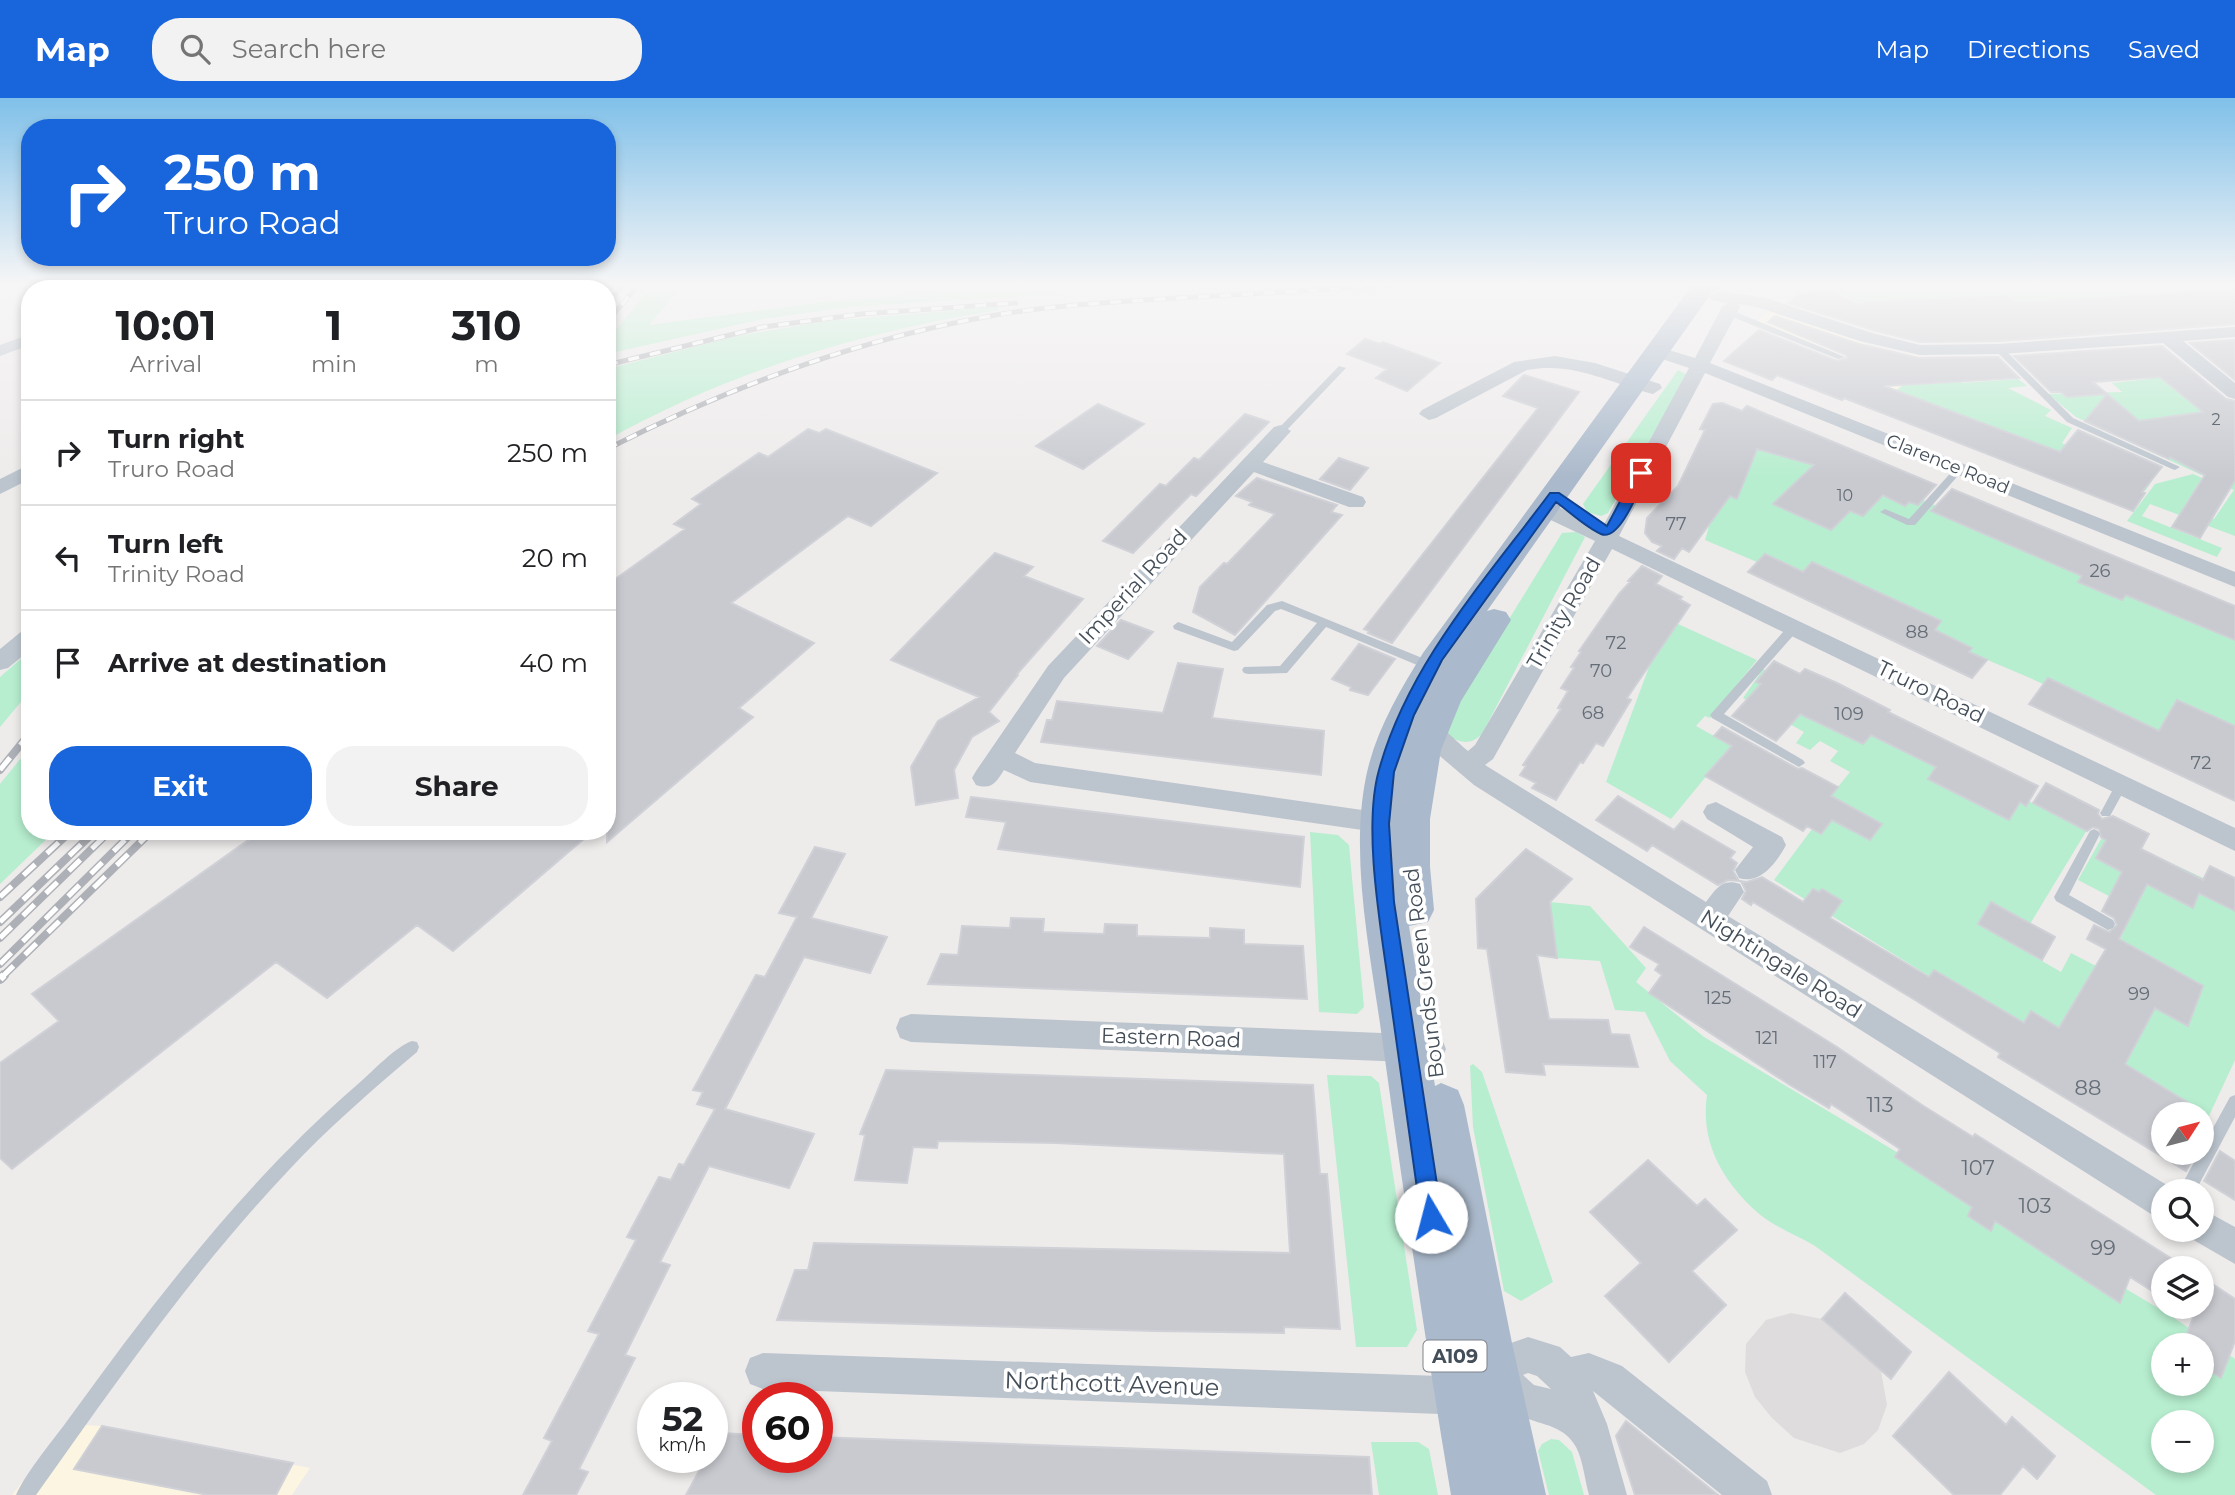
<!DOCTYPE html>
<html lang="en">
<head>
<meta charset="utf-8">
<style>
  body { margin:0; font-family:Montserrat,sans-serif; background:#f2f2f2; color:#202124; height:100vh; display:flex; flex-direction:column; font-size:26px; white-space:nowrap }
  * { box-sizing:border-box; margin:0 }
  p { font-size:23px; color:#757577 }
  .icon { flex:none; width:38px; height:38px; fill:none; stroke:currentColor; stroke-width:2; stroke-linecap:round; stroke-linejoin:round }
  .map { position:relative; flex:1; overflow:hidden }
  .sheet { position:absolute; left:21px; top:182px; width:595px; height:560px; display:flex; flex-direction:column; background:#fff; border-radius:28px; box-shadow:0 4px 10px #0003 }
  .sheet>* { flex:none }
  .guide { position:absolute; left:21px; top:21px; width:595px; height:147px; border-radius:28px; box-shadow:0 4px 10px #0003; background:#1865dc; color:#fff; overflow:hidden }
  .needle { width:46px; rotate:54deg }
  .tools { position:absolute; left:2151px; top:1004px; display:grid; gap:14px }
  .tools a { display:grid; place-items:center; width:63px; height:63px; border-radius:50%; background:#fff; box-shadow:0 4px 10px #0003; font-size:35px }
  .speed { position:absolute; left:637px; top:1284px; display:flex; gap:14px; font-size:35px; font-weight:700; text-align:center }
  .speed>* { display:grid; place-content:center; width:91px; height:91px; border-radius:50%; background:#fff; box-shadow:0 4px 10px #0003; line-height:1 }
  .speed small { font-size:18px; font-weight:400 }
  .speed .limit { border:10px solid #d22; background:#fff; color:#111 }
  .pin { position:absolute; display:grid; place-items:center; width:60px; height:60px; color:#fff; margin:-30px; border-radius:14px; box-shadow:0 4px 10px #0006 }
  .me { position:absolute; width:77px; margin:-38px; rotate:352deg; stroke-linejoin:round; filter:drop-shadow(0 0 5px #0008) }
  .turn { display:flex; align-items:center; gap:24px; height:147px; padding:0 28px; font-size:32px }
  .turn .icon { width:91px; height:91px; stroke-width:2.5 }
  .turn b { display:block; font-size:49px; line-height:60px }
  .eta { display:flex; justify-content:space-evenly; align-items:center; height:119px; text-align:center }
  .eta b { font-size:42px; font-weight:700; line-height:49px }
  .cta { display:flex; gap:14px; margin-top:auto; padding:14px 28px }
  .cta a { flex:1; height:80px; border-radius:28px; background:#1865dc; color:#fff; font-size:28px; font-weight:700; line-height:80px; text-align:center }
  .cta a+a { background:#f2f2f2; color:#202124 }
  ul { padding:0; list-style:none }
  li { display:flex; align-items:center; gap:21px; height:105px; padding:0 28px; border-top:2px solid #e0e0e0 }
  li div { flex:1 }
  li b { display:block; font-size:26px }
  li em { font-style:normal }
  header { display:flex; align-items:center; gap:42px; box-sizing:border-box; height:98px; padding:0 35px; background:#1865dc; color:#fff }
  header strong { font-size:33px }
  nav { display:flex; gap:38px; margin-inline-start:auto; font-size:24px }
  .search { width:490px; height:63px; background:#f2f2f2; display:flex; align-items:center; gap:18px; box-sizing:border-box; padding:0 24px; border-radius:28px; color:#757577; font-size:26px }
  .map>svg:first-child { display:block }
</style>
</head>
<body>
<header>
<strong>Map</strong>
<div class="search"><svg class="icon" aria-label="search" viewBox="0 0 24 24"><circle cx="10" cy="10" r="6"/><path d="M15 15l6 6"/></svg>Search here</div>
<nav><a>Map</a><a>Directions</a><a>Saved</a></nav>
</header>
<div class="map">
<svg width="2235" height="1397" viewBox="0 0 2235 1397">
  <rect width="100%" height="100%" fill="#eeebeb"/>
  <!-- commercial -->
  <path fill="#fbf5e2" d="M1769,212L1874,249L1928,260L1894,294L1865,283L1876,270L1757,223Z
    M68,1326L102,1328L310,1370L292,1397H12Z"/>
  <!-- education -->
  <path fill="#dfdcdd" d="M1791,1215L1822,1221L1881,1273L1887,1307L1878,1332L1864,1346L1840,1355L1794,1340L1772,1320L1755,1299L1745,1274L1746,1246L1766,1222Z"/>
  <!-- green -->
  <path fill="#b7eecf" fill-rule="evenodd" d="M653,186H684L649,227L831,203L950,194L1068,191L1060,196L852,209L763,221L607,256V243Z
    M1757,186H1879L1762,193Z
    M1902,186H2235V191L2220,192L2235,206V211L1888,213L1857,204L1837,193Z
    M996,209L1000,212C863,233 728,274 607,342V271L737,238L827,223Z
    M1925,270L1963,285L2018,281L2027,288L2008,290L2051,312L2045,318L2072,330L2062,345L2152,383L2145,393L1887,300Z
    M2148,271L2173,290L2198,289L2235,343V438L2150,406L2142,418L2222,450L2217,459L2127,423L2155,386L2193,376L2202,380L2183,410L2214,421L2234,392L2076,319L2048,296L2122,294L2112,285L2150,281L2140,272Z
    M1678,272L1687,277L1608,415L1601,418L1587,414L1583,406Z
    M1739,325L2235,533V672L2030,580L1705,442Z
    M1576,434L1585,439L1482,636C1470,648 1459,645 1446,636L1450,617L1562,435Z
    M1667,521L1757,562L1710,620L1705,618L1696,628L1828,701L1850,674L1830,663L1838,653L1820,643L1810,652L1796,645L1804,634L1743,600L1763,571L2087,732L2030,826L1991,804L1978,826L2061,874L2071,855L2096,868L2074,905L2137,942L2155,910L2188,927L2203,888L2120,842L2134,811L2078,782L2105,734L2235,795V962L2202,1033V1017H2163V1023L1774,782L1812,731L1822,736L1832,722L1723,658L1671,721L1606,684Z
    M30,553V593L0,629V579Z
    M30,649V733H55L0,786V686Z
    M1310,734L1338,737L1349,747L1364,909L1357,916L1319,914Z
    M1550,804L1590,808L1646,870L1636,884L1704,939L2168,1216L2235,1261V1397H2156L1815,1148C1797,1137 1774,1129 1758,1115C1723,1084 1700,1045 1707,997L1670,963L1645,914L1615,912L1600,863L1557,860ZM2163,1248H2202V1286H2163ZM2163,1325H2202V1363H2163Z
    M1473,966L1482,974L1553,1184L1521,1203L1504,1193L1473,1029L1470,968Z
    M1327,977L1371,978L1379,985L1417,1232L1407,1249H1356Z
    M1551,1341L1559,1342L1572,1354L1584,1397H1549L1538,1353L1542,1346Z
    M1371,1344H1418L1429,1351L1438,1397H1379Z"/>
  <!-- building -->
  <path fill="#c8cad0" stroke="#cfd1d7" stroke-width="2" fill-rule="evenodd" d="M2235,192V226L1999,243L1920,244L1873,232L1789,205L1799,196L1833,193L1843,200L1862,207L1865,204L2007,198L2016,205Z
    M1775,218L1859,246L1919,260L1998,259L2019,280L1884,288L2060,354L2078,332L2162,369L2142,394L2145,395L2133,413L1844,300L1842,302L1777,277L1772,282L1724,263L1759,232L1837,263L1847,260L1846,257L1768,224Z
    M1365,241L1380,246L1383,244L1440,265L1407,293L1376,280L1387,271L1347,256Z
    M2235,242V282L2190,245Z
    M2162,248L2226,301L2235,303V382L2200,440L2172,429L2205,377L2170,359L2169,361L2085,323L2107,296L2067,299L2061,294H2051L2014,258ZM2160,279L2203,314L2139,323L2093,284Z
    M1524,277L1579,294L1392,545L1368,535L1369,533L1364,531L1538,310L1503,298Z
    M1722,305L1742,313L1747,308L1936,387L1918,407L1909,404L1905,408L1883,397L1863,418L1850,413L1831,432L1773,406L1814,367L1757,351L1737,401L1730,398L1689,454L1682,450L1674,461L1657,453L1662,448L1652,444L1645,435L1647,420L1678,388L1705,332L1700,331L1713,306Z
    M1098,306L1144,326L1083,371L1036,348Z
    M1245,316L1269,324L1196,398L1191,396L1133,455L1103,443L1160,386L1166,388L1194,360L1199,362Z
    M808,331L819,335L826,331L937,375L871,428L848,418L731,505L814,545L739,610L753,619L607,744V487L685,431L674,426L701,406L692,401L759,355L768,359Z
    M1339,360L1368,370L1350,392L1320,381Z
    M1257,380L1337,407L1331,414L1342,417L1235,537L1193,514L1200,489L1224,465L1227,466L1275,416L1249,407L1252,404L1236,398Z
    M1952,391L2235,508V542L2126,497L2122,502L2102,494L2078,484L2082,478L1931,413Z
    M995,455L1033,469L1024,478L1083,501L1017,576L1018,577L989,614L999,623L972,639L954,672L958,700L916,707L911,669L938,623L979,599L891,562Z
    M1765,456L1803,474L1812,464L1941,523L1935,532L1972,550L1969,554L1987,562L1972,580L1748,474Z
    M1642,468L1662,478L1656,486L1682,499L1679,501L1690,507L1627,600L1631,602L1603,648L1596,645L1583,665L1580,664L1556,702L1532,690L1536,685L1520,677L1526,668L1523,667L1561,611L1558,610L1568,593L1561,590L1574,570L1571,569L1581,554L1579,553L1619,496L1630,484L1628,483Z
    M1121,522L1153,534L1128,561L1097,548Z
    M1359,546L1395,561L1368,597L1350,592L1351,589L1332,581Z
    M1774,563L1800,576L1805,571L1837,585L1890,612L1888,614L2038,688L2026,708L2020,704L2009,722L1928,681L1936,669L1871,637L1863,646L1800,616L1776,643L1732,618L1761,586L1756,584Z
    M1178,565L1223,571L1212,620L1324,633L1321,677L1041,644L1047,622H1052L1057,603L1163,615Z
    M2048,580L2159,633L2177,602L2235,628V703L2029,606Z
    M1722,629L1798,671L1802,670L1838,689L1831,698L1882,726L1870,742L1832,722L1821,736L1807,728L1803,733L1705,678L1732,648L1714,638Z
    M2046,685L2099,712L2098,716L2102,721L2113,718L2149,736L2141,751L2203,782L2210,768L2235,780V813L2199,795L2193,810L2147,786L2119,841L2203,888L2188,928L2155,910L2125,966L2195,1009L2192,1017H2163V1055H2196L2186,1073L1998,959L2000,955L1915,902L1753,804L1751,807L1742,801L1746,793L1741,783L1728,782L1718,787L1652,747L1647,753L1596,722L1618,698L1674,732L1682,723L1735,754L1730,760L1737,765L1733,773L1739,783L1747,784L1762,779L1803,804L1813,791L1819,794L1822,791L1842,803L1830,820L1929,879L1934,872L2024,925L2031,913L2059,930L2106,851L2087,841L2094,827L2109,834L2117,827L2114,820L2102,813L2122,774L2096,760L2106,742L2101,739L2099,731L2093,729L2087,733L2033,705Z
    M971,699L1304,739L1300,789L998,751L1006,724L966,719Z
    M261,733H593L453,853L417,827L327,900L276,864L12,1071L0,1060V965L59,923L32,896Z
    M815,749L845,756L811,820L887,839L870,875L804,859L725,1011L814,1036L789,1090L709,1068L660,1164L670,1167L625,1257L635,1260L579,1371L588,1374L576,1397H523L552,1343L544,1340L599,1236L588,1233L636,1142L627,1139L659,1079L671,1082L679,1066L684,1067L715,1011L697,1006L703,994L693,992L756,877L765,879L797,819L779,815Z
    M1526,751L1572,781L1550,804L1557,860L1537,857L1549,921L1608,922L1611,936L1629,937L1638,969L1543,966L1545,977L1506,974L1487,851L1478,850L1476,801Z
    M1991,804L2055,839L2042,862L1978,826Z
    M1011,820L1044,821L1043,834L1104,836L1105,826L1137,827V838L1210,840V830L1244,832V846L1303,848L1307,901L928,886L941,856L958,857L962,828L1010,830Z
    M1644,829L1837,949L1922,1007L1973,1039L1975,1036L2188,1171H2163V1200L2130,1179L2120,1205L1995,1123L1991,1133L1968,1118L1972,1109L1895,1059L1900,1051L1831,1006L1829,1010L1790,987L1649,895L1662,877L1655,872L1659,866L1630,849Z
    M886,972L1313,987L1320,1076H1327L1340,1231L1284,1229V1235L1155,1233L777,1222L795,1172H808L814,1145L1290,1155L1284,1056L1056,1045L938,1043L937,1050L913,1049L907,1085L855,1082L865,1037L860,1036Z
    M2220,1053L2235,1063V1102L2204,1083Z
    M1648,1062L1697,1108L1705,1101L1737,1132L1692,1173L1726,1207L1669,1264L1605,1198L1641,1165L1590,1114Z
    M2202,1179L2235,1201V1243L2221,1280L2202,1268V1248H2182L2193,1220L2177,1209H2202Z
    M1845,1195L1911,1254L1891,1281L1822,1221Z
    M1949,1274L2006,1327L2012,1319L2055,1358L2037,1381L2023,1368L2000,1397H1954L1893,1338Z
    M1626,1323L1718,1397H1635L1616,1338Z
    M102,1328L293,1365L276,1397H208L74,1371Z
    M719,1335L758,1337V1360H817V1339L1369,1359L1372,1397H686L706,1360H712V1348Z"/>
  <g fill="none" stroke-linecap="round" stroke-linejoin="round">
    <!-- service -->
    <path fill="#bcc5ce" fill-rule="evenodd" d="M535,186H544L539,191H530Z
      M552,186H561L556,191H547Z
      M1725,212H1731L1845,259L1838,261L1725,216Z
      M1999,248L2002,249L2073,320L2180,369L2175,372L2172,371L2067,324L1996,253L1995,251Z
      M1339,268L1346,270L1284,335H1278V331Z
      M1959,368L1964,371L1962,373L1915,427H1907L1880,414L1885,411L1909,421L1956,369Z
      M1282,503L1437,566L1439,569L1437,572H1429L1326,529L1287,575L1248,576L1244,575L1242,572L1244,569L1280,568L1317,525L1281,511L1275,513L1238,552L1234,553L1174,531L1173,528L1178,524L1232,544L1267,507Z
      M1795,524L1799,525L1800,528L1799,531L1724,616L1803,662L1805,665L1799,669L1712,620L1710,617L1791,525Z
      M2121,682L2127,687L2110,718H2102L2100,715L2102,712L2117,684Z
      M2094,731L2098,733L2100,736L2069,797L2113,822L2115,826L2113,830L2108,832L2056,803L2054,799L2090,733Z
      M412,943L417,944L419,949L417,954C372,992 328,1030 288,1073C194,1172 115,1286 36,1397H16C26,1374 55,1340 70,1319C157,1199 247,1082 358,986C373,973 395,949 412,943Z
      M2235,997V1019L2195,1094H2178L2199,1055H2202V1050L2230,999Z"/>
    <!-- minor -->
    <path fill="#bcc5ce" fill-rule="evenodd" d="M160,186H183L178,191H154Z
      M396,186H420L415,191H389Z
      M1718,193L1766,200L1872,235L1920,247L1999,246L2235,229V239L2183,243L2235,285V301L2228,299L2163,245L1999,256L1920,257L1860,243L1757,209L1738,206L1740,209L1710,265L2235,474V489L1705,275L1619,438L2235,730V753L1612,451L1493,661L1485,667L1706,804C1716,791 1722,780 1740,786L1744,794L1728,818L2175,1092L2163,1094V1120L2151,1116L1474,687L1408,631L1405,625L1408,619C1430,612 1452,640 1468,653L1475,647L1595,443L1538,416L1534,411L1538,406H1552L1602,430L1689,270L1653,258L1650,254L1659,249L1695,260L1722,209L1728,205L1712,202L1709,198Z
      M30,236V247L0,258V247Z
      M1555,258L1595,265L1660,286L1662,290L1653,296C1610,285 1573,263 1527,272L1436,320L1429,322L1419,316L1422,312L1514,264Z
      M1281,327L1291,333L1263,364L1363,399L1366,404L1363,409H1349L1254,374L1064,580L1015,655L1035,665L1397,717L1406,720L1410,727L1406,734L1397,737L1030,684L1004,672C996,685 991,692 976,687L972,680L976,673L1048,568L1274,329Z
      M30,366V381L0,396V381Z
      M30,531V552L8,570L0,572V551L22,533Z
      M1716,704L1782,739L1786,747C1777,764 1760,787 1739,780L1735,772L1753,749L1707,721L1703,714L1707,707Z
      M911,916L1431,937L1442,941L1446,951L1442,961L1431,965L911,944L900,940L896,930L900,920Z
      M2202,1111L2235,1129V1166L2190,1140L2187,1132H2202Z
      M1528,1239L1560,1249L1571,1259L1589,1255L1622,1268L1767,1383L1772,1397H1722L1593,1293L1607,1326L1627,1397H1589C1585,1383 1583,1362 1576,1349C1555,1312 1508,1338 1484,1278L1491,1252ZM1528,1275L1537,1278L1551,1291L1534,1287L1523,1277Z
      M763,1255L1440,1278L1467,1270L1480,1275L1485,1288L1480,1301L1440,1316L763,1291L750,1286L745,1273L750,1260Z"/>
    <!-- primary -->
    <path fill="#aab9cb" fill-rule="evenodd" d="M1693,186H1723L1720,191L1712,194L1487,513L1494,511L1506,514L1511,522L1461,603L1441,652L1430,721V769L1434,812L1428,824L1409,828L1411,841L1435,988L1441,985L1458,992L1464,1007L1512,1245L1546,1397H1451C1426,1248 1404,1098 1383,947C1372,863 1349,763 1366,679C1375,634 1399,594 1423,555Z"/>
    <!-- rail-far2 casing -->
    <g stroke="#adb0b6" stroke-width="5">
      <path id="rail-far2" d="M596,191L601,186
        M607,206L624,186
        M607,224L639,186
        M607,267L763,229L861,216L1016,205
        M607,351C729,289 855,242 990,218C1052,207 1116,204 1179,200C1255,196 1330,191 1406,186"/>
    </g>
    <!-- rail-far1 casing -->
    <g stroke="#adb0b6" stroke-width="8">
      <path id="rail-far1" d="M0,672L30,635
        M0,799L71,733
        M0,824L95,733
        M0,840L110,733
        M0,866L134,733
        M2,879L152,733"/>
    </g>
    <!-- rail casing -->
    <g stroke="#adb0b6" stroke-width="10">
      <path id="rail" d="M0,881L4,877"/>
    </g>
    <!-- rail-far2 -->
    <use href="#rail-far2" stroke="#fff" stroke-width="3.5" stroke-dasharray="11" stroke-linecap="butt"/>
    <!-- rail-far1 -->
    <use href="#rail-far1" stroke="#fff" stroke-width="5" stroke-dasharray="16" stroke-linecap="butt"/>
    <!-- rail -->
    <use href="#rail" stroke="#fff" stroke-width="7" stroke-dasharray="20" stroke-linecap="butt"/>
  </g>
  <!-- sky -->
  <linearGradient id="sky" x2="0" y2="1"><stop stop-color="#80c0e9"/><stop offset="0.49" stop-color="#f7f6f6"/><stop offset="1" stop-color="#f7f6f6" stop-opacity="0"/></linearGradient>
  <rect width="2235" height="381" fill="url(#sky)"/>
  <!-- route -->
  <path fill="#1865dc" stroke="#10428f" stroke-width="2" d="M1641,371L1647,375C1640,389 1620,444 1601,436C1585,429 1570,414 1556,404L1442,562L1414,617L1394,674L1389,726L1394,804L1442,1119L1439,1126L1431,1129L1424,1126L1421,1119C1410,1040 1399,961 1388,883C1380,825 1363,728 1379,672C1408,566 1486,481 1550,395H1559L1607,428L1635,375Z"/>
  <g text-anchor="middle" stroke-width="7" stroke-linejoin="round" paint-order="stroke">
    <!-- far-number labels -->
    <g font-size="16" fill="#656d76">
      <text x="2216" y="327">2</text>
      <text x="1845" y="403">10</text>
    </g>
    <!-- far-street labels -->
    <g font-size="18" fill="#444e58" stroke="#fff">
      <text transform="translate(1948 366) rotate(22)" y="6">Clarence Road</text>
    </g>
    <!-- number labels -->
    <g font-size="18" fill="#656d76">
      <text x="1676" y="432">77</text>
      <text x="2100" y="479">26</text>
      <text x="1917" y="540">88</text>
      <text x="1616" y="551">72</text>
      <text x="1601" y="579">70</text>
      <text x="1593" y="621">68</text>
      <text x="1849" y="622">109</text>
      <text x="2201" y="671">72</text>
      <text x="2139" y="902">99</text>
      <text x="1718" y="906">125</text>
      <text x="1767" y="946">121</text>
      <text x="1825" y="970">117</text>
    </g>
    <!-- shield labels -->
    <rect fill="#fff" stroke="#7c838a" stroke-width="2" x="1423.5" y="1242.5" width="63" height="31" rx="5"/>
    <g font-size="19" font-weight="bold" fill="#444e58">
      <text x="1455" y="1265">A109</text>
    </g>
    <!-- street labels -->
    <g font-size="21" fill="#444e58" stroke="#fff">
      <text transform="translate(1133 489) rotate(-47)" y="7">Imperial Road</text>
      <text transform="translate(1564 515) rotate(-60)" y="7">Trinity Road</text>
      <text transform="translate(1931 594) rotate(26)" y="7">Truro Road</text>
      <text transform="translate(1781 866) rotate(32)" y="7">Nightingale Road</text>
      <text transform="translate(1424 875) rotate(-97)" y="7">Bounds Green Road</text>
      <text transform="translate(1171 940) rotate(2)" y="7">Eastern Road</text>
    </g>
    <!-- near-number labels -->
    <g font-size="21" fill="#656d76">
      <text x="2088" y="997">88</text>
      <text x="1880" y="1014">113</text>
      <text x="1978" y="1077">107</text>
      <text x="2035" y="1115">103</text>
      <text x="2103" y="1157">99</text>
    </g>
    <!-- near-street labels -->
    <g font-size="24" fill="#444e58" stroke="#fff">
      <text transform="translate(1112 1286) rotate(2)" y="8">Northcott Avenue</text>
    </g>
  </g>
</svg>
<div class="tools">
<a><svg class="needle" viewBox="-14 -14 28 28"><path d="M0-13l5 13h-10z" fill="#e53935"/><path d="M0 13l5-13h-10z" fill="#757577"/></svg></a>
<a><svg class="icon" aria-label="search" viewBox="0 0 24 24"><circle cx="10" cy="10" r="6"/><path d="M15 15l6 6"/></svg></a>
<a><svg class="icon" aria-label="layers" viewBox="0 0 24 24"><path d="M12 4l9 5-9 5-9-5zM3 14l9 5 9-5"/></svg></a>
<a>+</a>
<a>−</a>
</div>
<div class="speed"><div>52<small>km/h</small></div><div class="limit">60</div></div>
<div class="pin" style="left:1641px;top:375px;background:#d93025"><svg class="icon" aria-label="arrive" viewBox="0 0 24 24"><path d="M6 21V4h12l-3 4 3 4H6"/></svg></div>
<svg class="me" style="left:1431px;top:1119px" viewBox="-20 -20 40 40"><circle r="19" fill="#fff"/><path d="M0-13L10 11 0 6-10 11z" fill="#1865dc"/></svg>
<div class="guide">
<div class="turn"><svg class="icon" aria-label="right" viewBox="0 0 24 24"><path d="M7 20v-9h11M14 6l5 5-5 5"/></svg><div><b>250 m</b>Truro Road</div></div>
</div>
<section class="sheet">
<div class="eta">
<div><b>10:01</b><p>Arrival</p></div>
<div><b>1</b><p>min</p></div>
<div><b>310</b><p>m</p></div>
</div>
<ul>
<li><svg class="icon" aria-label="right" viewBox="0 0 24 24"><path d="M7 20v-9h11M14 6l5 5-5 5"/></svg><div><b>Turn right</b><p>Truro Road</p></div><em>250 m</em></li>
<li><svg class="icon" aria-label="left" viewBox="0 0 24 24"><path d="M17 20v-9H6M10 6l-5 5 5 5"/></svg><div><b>Turn left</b><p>Trinity Road</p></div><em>20 m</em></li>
<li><svg class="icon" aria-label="arrive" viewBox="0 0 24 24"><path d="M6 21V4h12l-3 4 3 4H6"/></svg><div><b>Arrive at destination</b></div><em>40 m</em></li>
</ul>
<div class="cta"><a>Exit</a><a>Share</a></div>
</section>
</div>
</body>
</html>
